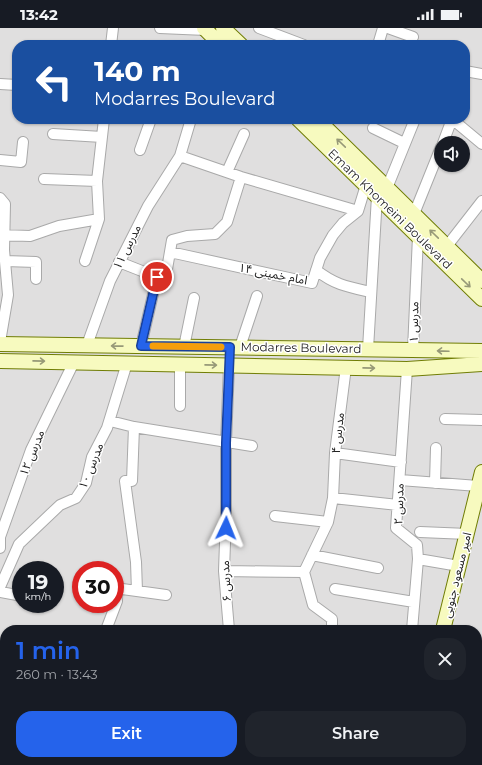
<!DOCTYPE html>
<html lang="en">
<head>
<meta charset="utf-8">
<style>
  body { margin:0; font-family:Montserrat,"Noto Sans Arabic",sans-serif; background:#20242c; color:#f1f3f6; height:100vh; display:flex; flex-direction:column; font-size:15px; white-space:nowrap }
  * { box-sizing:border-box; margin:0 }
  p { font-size:13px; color:#9ea1a6 }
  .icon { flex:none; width:22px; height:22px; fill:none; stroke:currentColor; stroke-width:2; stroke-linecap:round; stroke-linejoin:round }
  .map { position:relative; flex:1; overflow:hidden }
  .drawer { position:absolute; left:0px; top:597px; width:482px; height:140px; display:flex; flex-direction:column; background:#171b24; border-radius:16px 16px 0 0; box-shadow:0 1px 3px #0004 }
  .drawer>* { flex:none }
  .guide { position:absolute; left:12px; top:12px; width:458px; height:84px; border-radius:16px; box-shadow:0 1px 3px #0004; background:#1a4fa0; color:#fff; overflow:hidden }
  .controls { position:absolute; left:434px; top:108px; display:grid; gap:8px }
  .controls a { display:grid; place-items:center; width:36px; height:36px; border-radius:50%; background:#171b24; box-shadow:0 1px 3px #0004; font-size:20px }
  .speed { position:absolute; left:12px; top:533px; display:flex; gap:8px; font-size:20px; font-weight:700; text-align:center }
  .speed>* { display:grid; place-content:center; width:52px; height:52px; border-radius:50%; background:#171b24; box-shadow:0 1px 3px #0004; line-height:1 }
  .speed small { font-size:10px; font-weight:400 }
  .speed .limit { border:6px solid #d22; background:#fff; color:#111 }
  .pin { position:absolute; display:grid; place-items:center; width:34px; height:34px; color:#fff; margin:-17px; border:2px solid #fff; border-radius:50%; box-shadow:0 1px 4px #0007 }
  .me { position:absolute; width:44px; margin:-22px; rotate:2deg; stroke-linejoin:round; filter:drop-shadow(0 0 3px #0008) }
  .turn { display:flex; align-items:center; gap:14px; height:84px; padding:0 16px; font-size:18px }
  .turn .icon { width:52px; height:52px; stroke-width:2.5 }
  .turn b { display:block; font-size:28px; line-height:34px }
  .round { display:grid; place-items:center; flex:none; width:42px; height:42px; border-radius:16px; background:#20242c }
  .overview { display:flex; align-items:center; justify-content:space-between; height:68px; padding:0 16px }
  h1 { font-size:24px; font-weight:600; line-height:30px; color:#2563eb }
  .action { display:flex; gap:8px; margin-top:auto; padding:8px 16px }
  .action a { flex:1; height:46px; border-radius:16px; background:#2563eb; color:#fff; font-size:16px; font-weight:600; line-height:46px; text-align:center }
  .action a+a { background:#20242c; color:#f1f3f6 }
  .status { display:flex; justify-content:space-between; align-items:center; height:28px; padding:0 20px; background:#171b24; direction:ltr }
  .status svg { height:11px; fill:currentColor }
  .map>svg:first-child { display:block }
</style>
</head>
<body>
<div class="status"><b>13:42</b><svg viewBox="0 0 49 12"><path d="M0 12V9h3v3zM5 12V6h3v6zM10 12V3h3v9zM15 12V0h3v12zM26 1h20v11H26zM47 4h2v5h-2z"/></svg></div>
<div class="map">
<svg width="482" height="737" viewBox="0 0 482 737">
  <rect width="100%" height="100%" fill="#f2efe9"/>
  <!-- residential -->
  <path fill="#e0dfdf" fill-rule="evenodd" d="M0,0H482V737H0ZM17,17H465V91H17ZM441,115H463V137H441ZM21,542H55V576H21ZM81,542H115V576H81ZM5,602H477V732H5Z"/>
  <!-- education -->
  <path fill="#ffffe5" d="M477,666H482V733L471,732H477Z"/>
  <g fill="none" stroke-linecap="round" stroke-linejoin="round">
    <!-- street casing -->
    <g stroke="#a9a9a9" stroke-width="12">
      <path id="street" d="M160,0L206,2
        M259,0L304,17
        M388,0L413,9
        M111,17L113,0
        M378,17L383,0
        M465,43L482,46
        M0,56L17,57
        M452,91L482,116
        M373,100L404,115
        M53,106L102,109
        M443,115L452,91
        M140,122L151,91
        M180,128L241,149L358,183
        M0,132L21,134L23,114
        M227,144L244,106
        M44,151L97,153
        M387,160L415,91
        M0,170L5,176L4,222L8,267L0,314
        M414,186L441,119
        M0,207L30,208L59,198L99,191
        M447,218L482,173
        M170,224L312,255L320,230L333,207L343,195L358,183L366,157
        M5,233L36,234V251
        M85,233L99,191L97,153L104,91
        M119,234L157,249
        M316,242C335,257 348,259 371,264
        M87,317L110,253L148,178L180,128L191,91
        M141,318L157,249L166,247L172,212L187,208L215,206L227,194L241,149
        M184,319L194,270
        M240,319L257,268
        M368,321L377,168
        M413,322L418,208
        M229,337L226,415V486L224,543L229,602
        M407,341L396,500L417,517L418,531L412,602
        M180,378V336
        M445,391L482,392
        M110,393L134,399L252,418
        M134,399L132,453H125L136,534L137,563
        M335,425L401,434
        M400,452L478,458
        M435,455L436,420
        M333,470L398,477
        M275,488L328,494
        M420,504L468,506
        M0,520V509L31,422L74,334
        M312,527L378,540
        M418,531L459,538
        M224,543L304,544
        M0,559L19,516L60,477L76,470L86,455L92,429L107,400L127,335
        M335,561L414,574
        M0,564L17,567
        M106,602L117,573L115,560L166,567
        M332,602V591L313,577L304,544L328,494L333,470L335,425L346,339
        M477,659H482
        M270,732V737"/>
    </g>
    <!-- secondary casing -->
    <g stroke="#707d05" stroke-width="16">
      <path id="secondary" d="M204,0L221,17
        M223,0L241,17
        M298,91L482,271
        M317,91L482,253
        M0,316L482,323
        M0,333L407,341L482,336
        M443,602L482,444
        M0,695H5
        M342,732L383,737
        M407,737L409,732"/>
    </g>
    <!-- street -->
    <use href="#street" stroke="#fff" stroke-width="10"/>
    <!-- secondary -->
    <use href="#secondary" stroke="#f7fabf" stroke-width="14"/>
  </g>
  <!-- one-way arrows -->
  <defs><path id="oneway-shaft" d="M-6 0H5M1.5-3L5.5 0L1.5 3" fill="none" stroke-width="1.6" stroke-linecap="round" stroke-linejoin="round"/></defs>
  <g stroke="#979978">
    <use href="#oneway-shaft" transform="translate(341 115) rotate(-136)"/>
    <use href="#oneway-shaft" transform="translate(434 206) rotate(-136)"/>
    <use href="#oneway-shaft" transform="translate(466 255) rotate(44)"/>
    <use href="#oneway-shaft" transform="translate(117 318) rotate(-179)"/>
    <use href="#oneway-shaft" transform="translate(443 323) rotate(-178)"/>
    <use href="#oneway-shaft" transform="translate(39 333) rotate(1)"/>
    <use href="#oneway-shaft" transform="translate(211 337) rotate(1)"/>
    <use href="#oneway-shaft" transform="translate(369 340) rotate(1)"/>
  </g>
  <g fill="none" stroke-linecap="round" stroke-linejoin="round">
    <!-- route casing -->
    <g stroke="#184099" stroke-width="10">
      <path id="route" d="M157,249L141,318L230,319L226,415V500"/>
    </g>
    <!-- route -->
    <use href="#route" stroke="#2563eb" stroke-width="7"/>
    <!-- slow -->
    <path stroke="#f59e0b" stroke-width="7" d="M153,318L221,319"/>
  </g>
  <g text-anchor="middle" stroke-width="3" stroke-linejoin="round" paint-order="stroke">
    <!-- street labels -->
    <g font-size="12" fill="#222" stroke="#fff">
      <text transform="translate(390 181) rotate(44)" y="4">Emam Khomeini Boulevard</text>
      <text transform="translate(127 219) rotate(-63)" y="4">مدرس ۱۱</text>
      <text transform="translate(273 246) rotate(11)" y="4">امام خمینی ۱۴</text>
      <text transform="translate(414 294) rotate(-89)" y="4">مدرس ۱</text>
      <text transform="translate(301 320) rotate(1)" y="4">Modarres Boulevard</text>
      <text transform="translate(338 405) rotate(-84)" y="4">مدرس ۴</text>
      <text transform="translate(32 425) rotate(-68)" y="4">مدرس ۱۲</text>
      <text transform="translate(91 438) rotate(-68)" y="4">مدرس ۱۰</text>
      <text transform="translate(399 476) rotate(-88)" y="4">مدرس ۲</text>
      <text transform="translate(457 547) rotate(-76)" y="4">امیر مسعود جنوبی</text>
      <text transform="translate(226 553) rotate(-93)" y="4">مدرس ۶</text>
    </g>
  </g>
</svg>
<div class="controls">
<a><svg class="icon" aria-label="sound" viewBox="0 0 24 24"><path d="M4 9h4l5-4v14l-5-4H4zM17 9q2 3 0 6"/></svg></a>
</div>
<div class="speed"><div>19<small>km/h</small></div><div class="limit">30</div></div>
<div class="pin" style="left:157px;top:249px;background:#d93025"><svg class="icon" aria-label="arrive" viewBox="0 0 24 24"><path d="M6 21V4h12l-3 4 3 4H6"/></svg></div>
<svg class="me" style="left:226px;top:500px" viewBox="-20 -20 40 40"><path d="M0-17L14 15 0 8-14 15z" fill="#2563eb" stroke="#fff" stroke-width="4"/></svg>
<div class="guide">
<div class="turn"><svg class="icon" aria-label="left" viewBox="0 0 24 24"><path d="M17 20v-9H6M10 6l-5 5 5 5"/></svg><div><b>140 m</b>Modarres Boulevard</div></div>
</div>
<section class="drawer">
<div class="overview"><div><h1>1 min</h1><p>260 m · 13:43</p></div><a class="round"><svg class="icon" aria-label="close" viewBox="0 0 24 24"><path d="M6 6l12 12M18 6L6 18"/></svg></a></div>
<div class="action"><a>Exit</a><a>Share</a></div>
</section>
</div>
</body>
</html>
